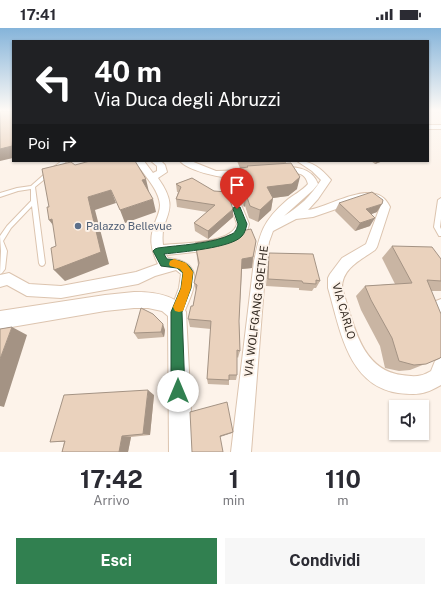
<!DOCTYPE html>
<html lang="it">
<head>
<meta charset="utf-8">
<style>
  body { margin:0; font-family:"Public Sans",sans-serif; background:#f7f7f7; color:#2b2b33; height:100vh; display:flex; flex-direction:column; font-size:15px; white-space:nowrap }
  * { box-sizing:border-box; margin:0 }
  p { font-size:13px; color:#7c7c81 }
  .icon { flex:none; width:22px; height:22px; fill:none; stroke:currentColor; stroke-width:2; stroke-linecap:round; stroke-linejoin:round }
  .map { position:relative; height:424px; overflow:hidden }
  .details { display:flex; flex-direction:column; background:#fff; flex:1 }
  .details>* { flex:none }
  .top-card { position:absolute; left:12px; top:12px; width:417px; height:122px; border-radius:0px; box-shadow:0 1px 3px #0004; background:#202124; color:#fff; overflow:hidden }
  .tools { position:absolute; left:389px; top:372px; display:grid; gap:8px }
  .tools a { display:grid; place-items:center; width:40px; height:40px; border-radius:0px; background:#fff; box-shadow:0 1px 3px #0004; font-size:20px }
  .pin { position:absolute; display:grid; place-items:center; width:34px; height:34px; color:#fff; margin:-41px -17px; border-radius:50% 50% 50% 0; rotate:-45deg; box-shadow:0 0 4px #0007 }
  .pin .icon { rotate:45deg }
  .me { position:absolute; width:44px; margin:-22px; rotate:0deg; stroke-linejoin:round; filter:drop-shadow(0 0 3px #0008) }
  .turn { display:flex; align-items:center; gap:14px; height:84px; padding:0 16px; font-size:18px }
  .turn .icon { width:52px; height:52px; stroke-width:2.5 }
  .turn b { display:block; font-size:28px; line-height:34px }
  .then { display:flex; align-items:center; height:38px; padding:0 16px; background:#0003; gap:8px; font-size:15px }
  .eta { display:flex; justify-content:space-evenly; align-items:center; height:68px; text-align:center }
  .eta b { font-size:24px; font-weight:700; line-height:28px }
  .action { display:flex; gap:8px; margin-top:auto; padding:8px 16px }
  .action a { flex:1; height:46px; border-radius:0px; background:#318050; color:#fff; font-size:16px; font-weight:700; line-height:46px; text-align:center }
  .action a+a { background:#f7f7f7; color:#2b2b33 }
  .status { display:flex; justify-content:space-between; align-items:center; height:28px; padding:0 20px; background:#fff; direction:ltr }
  .status svg { height:11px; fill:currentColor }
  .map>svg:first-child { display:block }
</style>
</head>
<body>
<div class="status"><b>17:41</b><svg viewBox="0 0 49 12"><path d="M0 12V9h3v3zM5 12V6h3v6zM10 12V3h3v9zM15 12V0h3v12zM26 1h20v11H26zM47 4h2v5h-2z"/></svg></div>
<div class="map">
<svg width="441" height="424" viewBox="0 0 441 424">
  <rect width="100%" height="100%" fill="#fdf3ea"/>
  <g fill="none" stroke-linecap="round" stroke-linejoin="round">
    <!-- service casing -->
    <g stroke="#dcc4af" stroke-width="2">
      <path id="service" d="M62,133H67L52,145L35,159L45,235L44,237L42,238L40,237L39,235L32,178L11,200L3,213L7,223L5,241L2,245L0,246L1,223L0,208L7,198L31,173V161L18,163L0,169V165L17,160L31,158L48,143Z
        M441,170V191L440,199L441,201V208H439L434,199L438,172Z"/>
    </g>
    <!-- minor casing -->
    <g stroke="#dcc4af" stroke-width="2">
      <path id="minor" d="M428,97H441V101H428Z
        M135,133H144L153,145L157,143V138L151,133H161L165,137L167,144L158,150C183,185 159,186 163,217C181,215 232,216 237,196L227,167L232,164L237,167L249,196C248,201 246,206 242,210C230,222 184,225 166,227L168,230C208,234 194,262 182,289L177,291L172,289L170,284L179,260L181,246L176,242L155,248L138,256L61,270L27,268L7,257L0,259V247L9,245L29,256L61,258L136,244L158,236C150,220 149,209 156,192C158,187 160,182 160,177C159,161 143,146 135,133Z
        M180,133H191L216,143L250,142L255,145C243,157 190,145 180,133Z
        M297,133C312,133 321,140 331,152L318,171L308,182C331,179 376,147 390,179L377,219L375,222C361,232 342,240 342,260C353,293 360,342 402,347C414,349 421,349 431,343L435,333L441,330V357C424,367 417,367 398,365C347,357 340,300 328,260V250L330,246L342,230L366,216L380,179C377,173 373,171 368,170L313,189L296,191L273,203L269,214L266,233L251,424H231L254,233C260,205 263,193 286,173C293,167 302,163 308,156C303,136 284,152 275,143L277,141C292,137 312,139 318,156L313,162L284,188C299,179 311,168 321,152L312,143Z
        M441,271V325L435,323L433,317L429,288L436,273Z"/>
    </g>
    <!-- tertiary casing -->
    <g stroke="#dcc4af" stroke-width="2">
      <path id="tertiary" d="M134,264C152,264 178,266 186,284L193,424H169L168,288L162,283L148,280H134L105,283L0,301V283L105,267Z"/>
    </g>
    <!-- service -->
    <use href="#service" fill="#fff" fill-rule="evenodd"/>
    <!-- minor -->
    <use href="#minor" fill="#fff" fill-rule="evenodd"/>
    <!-- tertiary -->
    <use href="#tertiary" fill="#fff" fill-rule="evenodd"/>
  </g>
  <!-- wall -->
  <path fill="#c9b5a3" d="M237,133H286V135H283V136L297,161L288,168L273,170L271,182L258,194L249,190L245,178L244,179L241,174L242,170L234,153L235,141L240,140Z
    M371,133H383L375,136Z
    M192,150L233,189L208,211L195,203L194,195L207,184L177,179L176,171L178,164H177L176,156Z
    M339,175L377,184L371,186L370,198L355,203L335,183Z
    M256,213L252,240L242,241L239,293L240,323L238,330L237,329V347L236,352H229V357L208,356L207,351L211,301L190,299L188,291L193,278L196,263L194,255L198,237L195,215Z
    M392,218L441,231V263H431L440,330L410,342L399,343L385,340L380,318L361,282L356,268L365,258L395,256L382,230Z
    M269,225L320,253L316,260H314L312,263L299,262V260L266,258L268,233Z
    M165,302L164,309L138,311L134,305Z
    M154,367L150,407L131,409L128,424H62L64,414H50Z"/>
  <!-- shaded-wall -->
  <path fill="#a49384" d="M13,106V130L0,133V121Z
    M377,133H383L375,136Z
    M300,149L297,161L288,168L265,171L267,159Z
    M146,151L149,164L146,165L142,152Z
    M111,162L116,175L95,182L109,236L65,253L54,242L88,169Z
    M246,166L245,178L244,179L245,167Z
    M273,170L271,182L258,194L260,182Z
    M153,171L156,184L125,195L120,182Z
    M382,176L377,184L361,190L366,181Z
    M233,181V189L208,211V203Z
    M375,190L370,198L355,203L360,195Z
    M52,191L59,205L49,192Z
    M253,229L252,240L241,241L242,231Z
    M163,296L165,302L164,309L161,304Z
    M12,299L27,307L4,379L0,378V331Z
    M148,362L154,367L150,407L143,406Z
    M233,404L232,405L220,409V408Z
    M122,408L131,409L128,424H119Z"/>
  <!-- building -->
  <path fill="#ead2bd" stroke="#a49384" d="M0,83H13V106L12,118L0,121Z
    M90,133H135L146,151L142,152L153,171L120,182L111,162L88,169L101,224L54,242L51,220L56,218L52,191L49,192L47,179H49L42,141L71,134L75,137Z
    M291,135L300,149L292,156L267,159L273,170L260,182L250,178L246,166L245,167L242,162H244L235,141L248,139L247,138Z
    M192,150L214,163L227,164L233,181L208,203L194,195L215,177L176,171L181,159L176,156Z
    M372,164L383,172L382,176L366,181L375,190L360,195L339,175Z
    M251,201L256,213L253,229L242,231L239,293L240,323L237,322V347H229V352L207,351L211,293L188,291L191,278H193L197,257L194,255L199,235L195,215L218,211L241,203Z
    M392,218L432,219L441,231V253L427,252L441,286V329L440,330L426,336L414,337L399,333L392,310L371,272L365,258L412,255Z
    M269,225L313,226L320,253L316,252V256L303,255L302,253L268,251Z
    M141,280L153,286L163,296L161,304L134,305Z
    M12,299L0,331V301Z
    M148,362L143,406L122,408L119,424H62L65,413L50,414L64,367Z
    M227,374L233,404L220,408L223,424H192L190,384Z"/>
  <!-- sky -->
  <linearGradient id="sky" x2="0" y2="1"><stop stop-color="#85b4da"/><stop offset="0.58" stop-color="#fefaf6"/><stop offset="1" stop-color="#fefaf6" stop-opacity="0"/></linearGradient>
  <rect width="441" height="142" fill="url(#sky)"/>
  <!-- route -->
  <path fill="#318050" stroke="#205334" d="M234,179H240L247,196C246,200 245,205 242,208C232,220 181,224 164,226L167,231C178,232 188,233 193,244L191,260L182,284L185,363L183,368L178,370L173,368L171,363V284L181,260L183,245L177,240L161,238L153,223L155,221L158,220C178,217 214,216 232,206C236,204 237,200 238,196L233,181Z"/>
  <!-- slow -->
  <path fill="#f59e0b" d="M174,231L186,235L193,244L191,260L183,283L179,284L175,283L173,279L181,260L183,245L180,241L170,238L169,236L170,233Z"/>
  <!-- markers -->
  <circle fill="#5c6f8a" stroke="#fdf3ea" stroke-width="1.5" cx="78" cy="198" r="4"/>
  <g text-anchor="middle" stroke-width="4" stroke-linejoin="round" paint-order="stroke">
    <!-- service labels -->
    <g font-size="11" fill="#4e5e75" stroke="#fdf3ea" text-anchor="start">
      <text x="86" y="202">Palazzo Bellevue</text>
    </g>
    <!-- street labels -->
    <g font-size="11" fill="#332a22" stroke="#fdf3ea">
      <text transform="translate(256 283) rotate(-83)" y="4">VIA WOLFGANG GOETHE</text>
      <text transform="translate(344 283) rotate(74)" y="4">VIA CARLO</text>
    </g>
  </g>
</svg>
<div class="tools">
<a><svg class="icon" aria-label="sound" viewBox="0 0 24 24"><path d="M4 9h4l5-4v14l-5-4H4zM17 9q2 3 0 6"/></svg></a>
</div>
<div class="pin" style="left:237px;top:181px;background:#d93025"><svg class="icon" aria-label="arrive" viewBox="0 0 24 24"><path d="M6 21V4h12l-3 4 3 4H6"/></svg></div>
<svg class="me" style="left:178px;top:363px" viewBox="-20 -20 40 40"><circle r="19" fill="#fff"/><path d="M0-13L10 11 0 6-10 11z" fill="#318050"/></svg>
<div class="top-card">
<div class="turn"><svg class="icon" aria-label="left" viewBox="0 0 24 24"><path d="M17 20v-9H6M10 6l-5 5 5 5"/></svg><div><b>40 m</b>Via Duca degli Abruzzi</div></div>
<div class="then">Poi<svg class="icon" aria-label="right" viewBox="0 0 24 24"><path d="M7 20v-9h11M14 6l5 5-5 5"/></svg></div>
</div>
</div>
<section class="details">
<div class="eta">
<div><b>17:42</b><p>Arrivo</p></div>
<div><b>1</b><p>min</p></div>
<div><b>110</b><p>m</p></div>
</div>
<div class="action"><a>Esci</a><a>Condividi</a></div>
</section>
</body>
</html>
